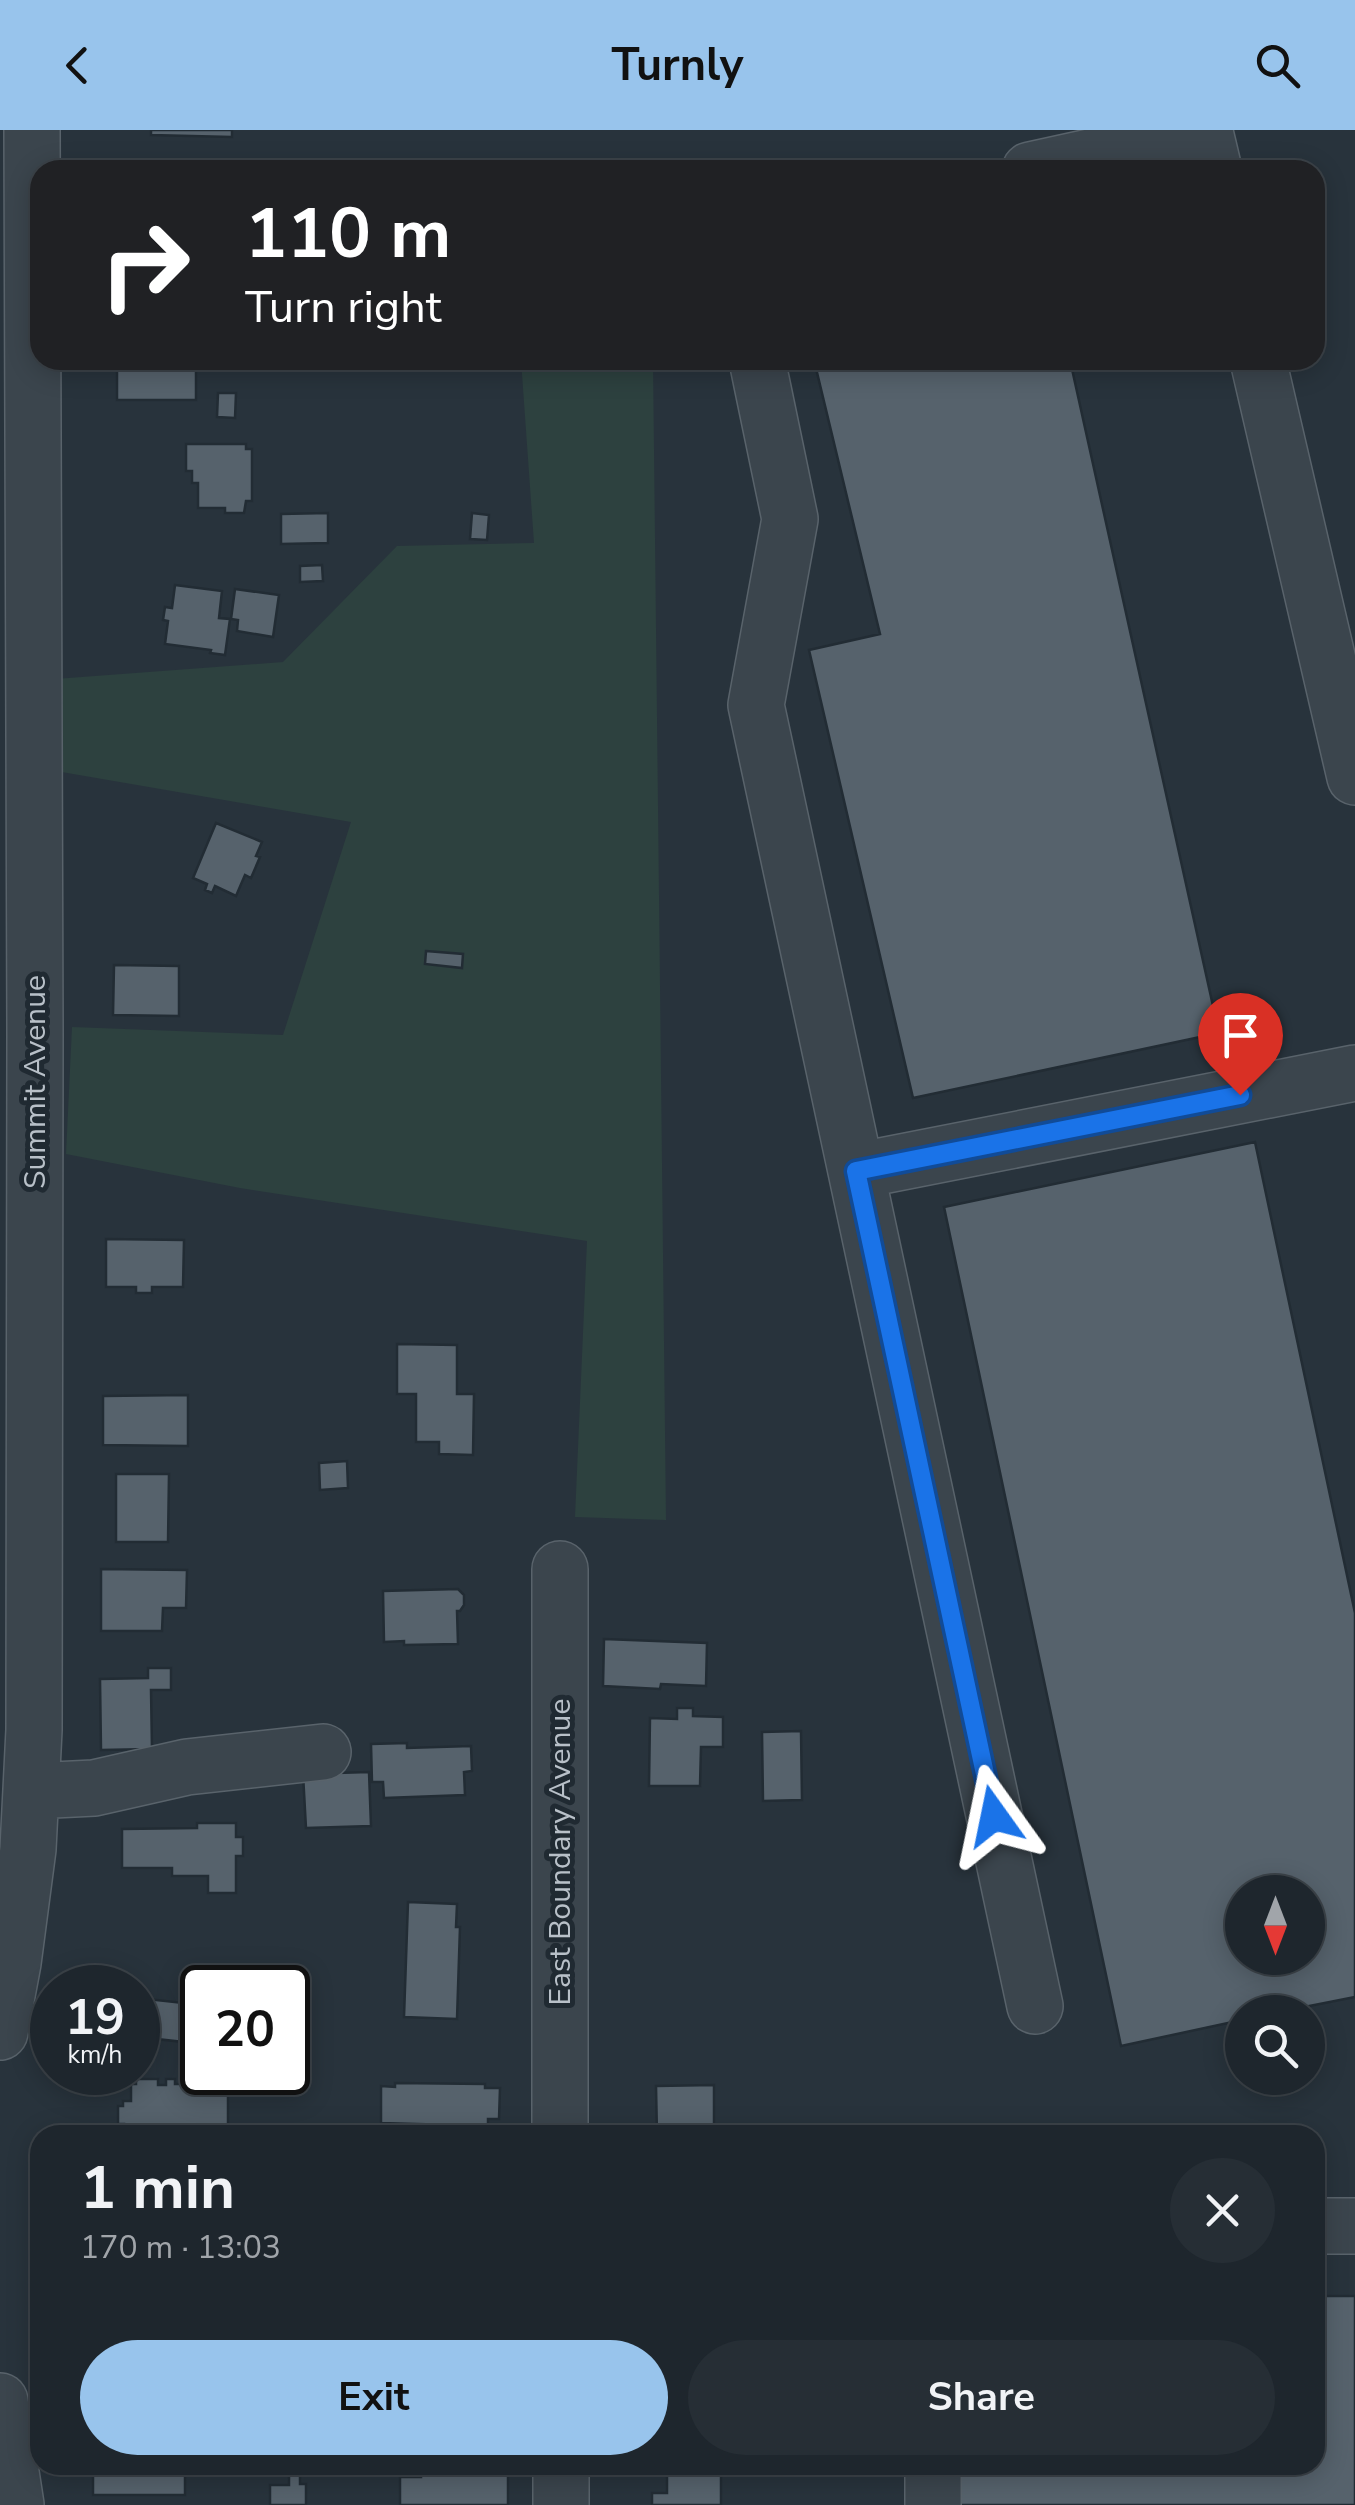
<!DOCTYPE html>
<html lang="en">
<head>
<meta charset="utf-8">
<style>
  body { margin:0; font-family:"Nunito Sans",sans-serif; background:#262e35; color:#f1f3f6; height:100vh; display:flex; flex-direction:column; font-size:38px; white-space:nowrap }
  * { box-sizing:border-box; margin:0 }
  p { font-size:32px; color:#a1a5aa }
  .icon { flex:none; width:55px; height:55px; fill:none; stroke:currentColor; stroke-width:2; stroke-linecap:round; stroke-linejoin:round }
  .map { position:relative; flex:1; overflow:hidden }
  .side { position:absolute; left:30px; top:1995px; width:1295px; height:350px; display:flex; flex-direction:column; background:#1e262d; border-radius:30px; box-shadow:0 5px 25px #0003,0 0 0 2px #3c4349 }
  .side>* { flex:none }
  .guide { position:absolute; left:30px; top:30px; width:1295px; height:210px; border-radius:30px; box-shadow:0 5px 25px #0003,0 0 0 2px #3c4349; background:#202124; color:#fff; overflow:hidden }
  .needle { width:65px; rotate:180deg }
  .buttons { position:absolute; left:1225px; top:1745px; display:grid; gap:20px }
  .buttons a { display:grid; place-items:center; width:100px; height:100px; border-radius:50%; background:#1e262d; box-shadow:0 5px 25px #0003,0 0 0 2px #3c4349; font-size:50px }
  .speed { position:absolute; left:30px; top:1835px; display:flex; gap:20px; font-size:50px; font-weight:700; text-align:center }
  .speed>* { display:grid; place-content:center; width:130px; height:130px; border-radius:50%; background:#1e262d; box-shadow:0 5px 25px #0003,0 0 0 2px #3c4349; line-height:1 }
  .speed small { font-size:25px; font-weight:400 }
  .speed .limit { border:5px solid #111; border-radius:15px; background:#fff; color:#111 }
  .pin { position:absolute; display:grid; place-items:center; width:85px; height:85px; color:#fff; margin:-102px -42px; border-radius:50% 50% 50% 0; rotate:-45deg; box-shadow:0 0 10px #0007 }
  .pin .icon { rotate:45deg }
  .me { position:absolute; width:110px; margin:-55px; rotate:348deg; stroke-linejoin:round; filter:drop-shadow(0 0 8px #0008) }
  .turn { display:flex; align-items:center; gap:35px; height:210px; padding:0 50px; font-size:45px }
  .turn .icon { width:130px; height:130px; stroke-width:2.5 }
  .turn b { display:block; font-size:70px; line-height:85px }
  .round { display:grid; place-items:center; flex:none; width:105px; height:105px; border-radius:52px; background:#262e35 }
  .headline { display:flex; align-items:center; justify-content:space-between; height:170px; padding:0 50px }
  h1 { font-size:60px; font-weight:700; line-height:75px }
  .action { display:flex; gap:20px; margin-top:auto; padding:20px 50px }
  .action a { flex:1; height:115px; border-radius:60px; background:#98c4ec; color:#111; font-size:40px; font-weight:700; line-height:115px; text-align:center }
  .action a+a { background:#262e35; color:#f1f3f6 }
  header { display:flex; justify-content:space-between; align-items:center; height:130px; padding:0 50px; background:#98c4ec; color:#111; font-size:45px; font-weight:700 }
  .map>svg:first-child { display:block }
</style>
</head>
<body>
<header><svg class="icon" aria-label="back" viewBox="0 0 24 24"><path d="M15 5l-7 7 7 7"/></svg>Turnly<svg class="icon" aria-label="search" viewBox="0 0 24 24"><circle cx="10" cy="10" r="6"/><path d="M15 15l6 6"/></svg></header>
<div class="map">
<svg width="1355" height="2375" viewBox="0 0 1355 2375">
  <rect width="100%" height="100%" fill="#28333c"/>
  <!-- green -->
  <path fill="#2d413f" d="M521,230H653L666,1390L575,1387L587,1111L240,1058L66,1024L72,897L283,905L351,692L50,640L55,549L283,532L397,416L534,413Z"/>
  <!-- building -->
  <path fill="#56626c" stroke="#222c34" stroke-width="2.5" fill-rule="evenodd" d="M151,0H232V7L151,5Z
    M117,230H196V270H117Z
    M814,230H1070L1219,903L913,968L809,520L880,504Z
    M218,263H236L235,288L217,287Z
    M186,314H246V319H252V371H246L244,383H225V378H198V353H192V341H186Z
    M328,383V413L281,414V384Z
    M472,383L489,385L487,410L470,409Z
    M322,435L323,451L300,452V436Z
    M175,455L222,461L219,488L230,489L225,525L210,523L211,520L165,514L168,491L163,490L165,477L172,478Z
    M235,459L279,465L273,507L237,501L238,490L231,489Z
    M216,693L262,712L256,726L260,727L251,748L245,745L236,766L215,756L212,763L205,760L207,754L193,748Z
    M426,821L463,824L462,838L425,834Z
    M114,835L179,836V886L113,885Z
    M1255,1012L1355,1483V1867L1279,1882H1242V1890L1121,1916L944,1077ZM1242,1762H1308V1828H1242Z
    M106,1109L184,1110L183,1157H152V1163H136V1157H106Z
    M397,1214L457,1215V1264H474L473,1325L439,1324V1312H416V1264H397Z
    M188,1265V1316L103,1315V1266Z
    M347,1331L348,1358L320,1360L319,1333Z
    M116,1344H169L168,1412H116Z
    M101,1439L187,1440L186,1478H163L162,1501H101Z
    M458,1459L464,1465V1475L460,1481H457L458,1514L404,1515V1511L384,1512L383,1461Z
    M604,1509L707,1513L706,1556L661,1554L660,1559L603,1556Z
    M148,1538H171V1560H151L152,1619L101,1620L100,1549L148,1548Z
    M677,1578H693V1586L723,1587V1617H701L700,1656H649L650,1588L677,1589Z
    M801,1601L802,1670L763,1671L762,1602Z
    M407,1613V1618L471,1616L472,1641L464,1642L465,1665L384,1668L383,1652H372L371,1614Z
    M369,1642L371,1696L306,1698L303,1644Z
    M197,1693H236V1707H243V1726H236V1763H208V1746H172V1738H122V1699L197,1698Z
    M408,1772L457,1774L456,1797H460L457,1889L404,1887Z
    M138,1868L202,1875V1914L156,1909L155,1918L138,1916Z
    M136,1949H158V1955H166V1949H175V1954H187V1950H196V1956H228V2000H192V2005H169V2002H124V1994H118V1976H123V1971H131V1954H136Z
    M395,1953L485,1954V1958H500L499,1989H488V1996L381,1993V1956L395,1957Z
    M714,1955V2005H657L656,1956Z
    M1315,2166H1355V2375H956V2335H1315Z
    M93,2335H185V2365H93Z
    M289,2335H300V2354H306V2375H270V2355H289Z
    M421,2335H438V2338H494V2343H508V2375H400V2347H421Z
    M667,2340H721V2375H652V2363H667Z"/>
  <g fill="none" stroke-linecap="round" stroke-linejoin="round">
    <!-- minor casing -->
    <g stroke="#59636b" stroke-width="58">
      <path id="minor" d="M1030,40L1205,2L1214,40
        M757,230L790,389L756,575L856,1041
        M1258,230L1355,647
        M560,1439V2005
        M33,1661L94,1658L187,1637L323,1622
        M1035,1876L856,1041L1355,943
        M0,1902L13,1833L28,1719L34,1600L35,903L32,0
        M1315,2096H1355
        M0,2271L16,2375
        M561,2335V2375
        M933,2375V2335"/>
    </g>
    <!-- minor -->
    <use href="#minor" stroke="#3b454d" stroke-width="55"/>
  </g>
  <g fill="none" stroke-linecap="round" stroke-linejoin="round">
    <!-- route casing -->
    <g stroke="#114b97" stroke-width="25">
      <path id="route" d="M994,1686L856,1041L1240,965"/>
    </g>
    <!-- route -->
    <use href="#route" stroke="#1a73e8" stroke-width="18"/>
  </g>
  <g text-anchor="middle" stroke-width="10" stroke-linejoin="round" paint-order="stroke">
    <!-- street labels -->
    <g font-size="30" fill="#b8c0c8" stroke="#202a32">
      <text transform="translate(35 952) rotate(-90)" y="10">Summit Avenue</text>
      <text transform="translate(560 1722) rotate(-90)" y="10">East Boundary Avenue</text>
    </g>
  </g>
</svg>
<div class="buttons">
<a><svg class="needle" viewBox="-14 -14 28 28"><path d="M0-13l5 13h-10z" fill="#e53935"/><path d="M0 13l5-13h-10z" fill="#a1a5aa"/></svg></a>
<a><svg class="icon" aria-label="search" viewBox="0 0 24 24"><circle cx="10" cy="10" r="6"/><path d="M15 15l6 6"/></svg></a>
</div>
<div class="speed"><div>19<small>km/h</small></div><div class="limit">20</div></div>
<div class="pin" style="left:1240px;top:965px;background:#d93025"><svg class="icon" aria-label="arrive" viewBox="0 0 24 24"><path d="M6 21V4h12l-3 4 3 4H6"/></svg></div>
<svg class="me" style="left:994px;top:1686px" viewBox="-20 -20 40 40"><path d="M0-17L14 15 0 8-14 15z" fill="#1a73e8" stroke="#fff" stroke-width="4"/></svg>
<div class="guide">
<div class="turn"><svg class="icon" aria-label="right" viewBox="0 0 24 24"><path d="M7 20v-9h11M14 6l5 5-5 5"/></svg><div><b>110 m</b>Turn right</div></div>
</div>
<section class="side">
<div class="headline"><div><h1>1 min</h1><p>170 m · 13:03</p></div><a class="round"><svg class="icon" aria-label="close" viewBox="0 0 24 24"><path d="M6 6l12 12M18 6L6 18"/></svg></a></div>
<div class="action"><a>Exit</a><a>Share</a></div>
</section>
</div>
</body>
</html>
